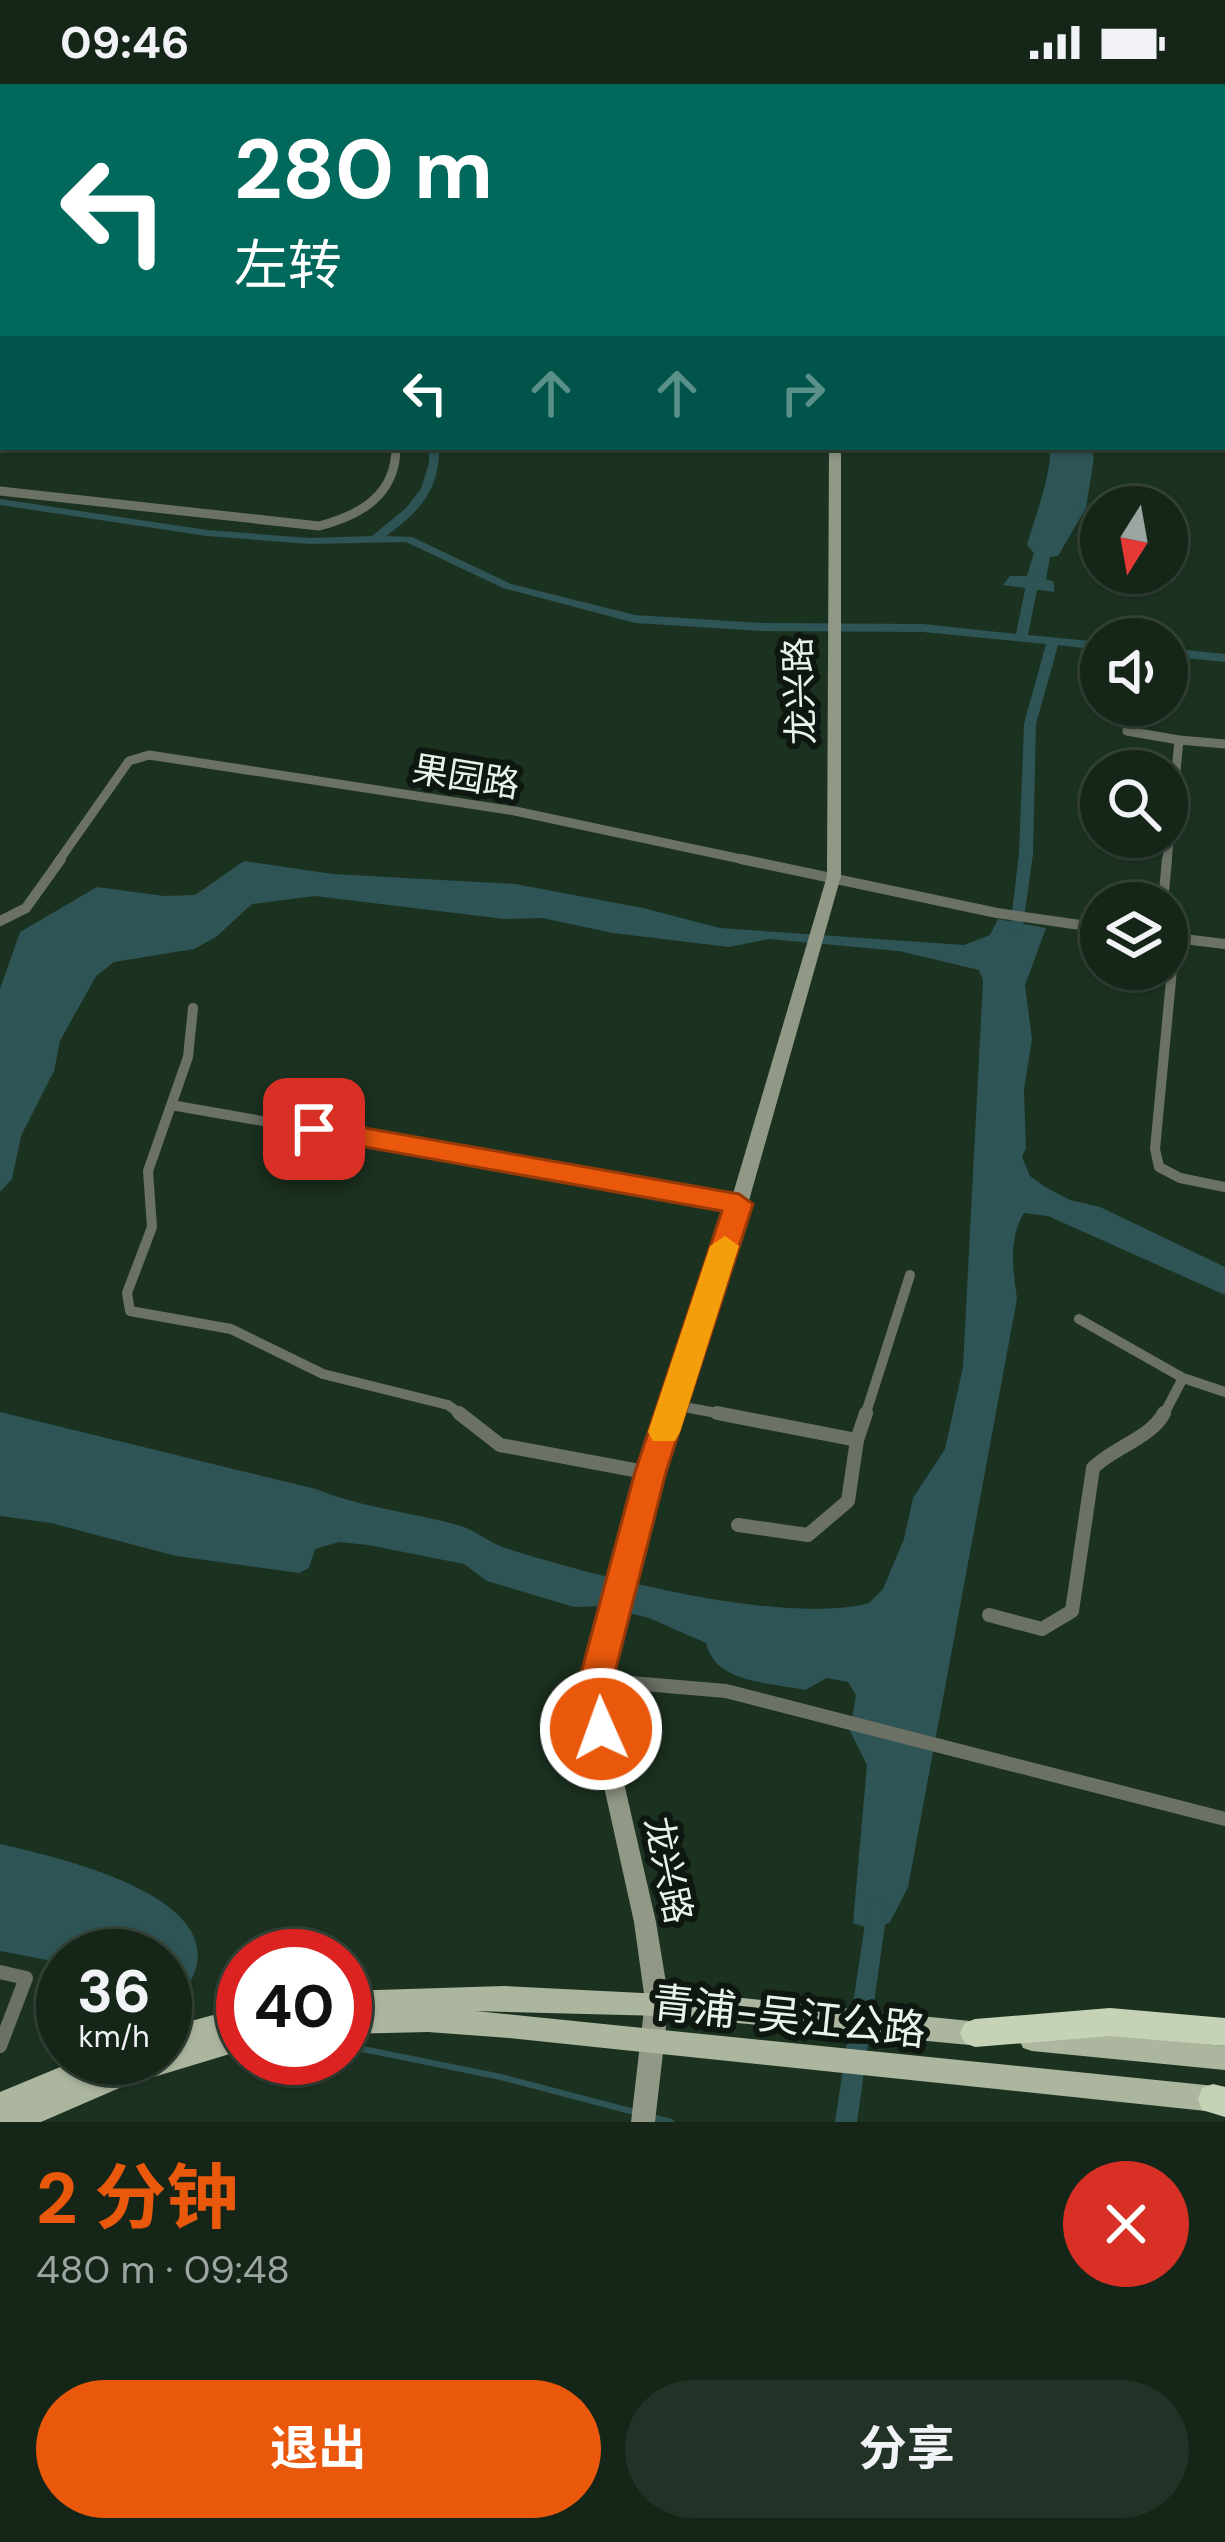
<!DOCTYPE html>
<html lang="zh">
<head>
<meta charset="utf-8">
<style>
  body { margin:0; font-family:"DM Sans","Noto Sans SC",sans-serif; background:#223226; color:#f1f3f6; height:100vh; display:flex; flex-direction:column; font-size:45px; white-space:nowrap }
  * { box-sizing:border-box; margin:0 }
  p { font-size:39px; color:#9da5a2 }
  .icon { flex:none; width:66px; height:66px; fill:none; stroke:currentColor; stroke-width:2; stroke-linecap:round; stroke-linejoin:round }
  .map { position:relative; height:2038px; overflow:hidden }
  .sheet { display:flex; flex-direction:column; background:#152619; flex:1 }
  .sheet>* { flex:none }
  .guide { position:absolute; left:0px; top:0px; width:1227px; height:366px; box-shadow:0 3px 9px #0004,0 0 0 3px #344338; background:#00695c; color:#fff; overflow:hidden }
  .needle { width:78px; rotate:191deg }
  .buttons { position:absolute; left:1080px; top:402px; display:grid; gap:24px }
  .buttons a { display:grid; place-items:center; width:108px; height:108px; border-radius:50%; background:#152619; box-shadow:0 3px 9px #0004,0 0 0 3px #344338; font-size:60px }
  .speed { position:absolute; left:36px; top:1845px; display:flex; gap:24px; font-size:60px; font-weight:700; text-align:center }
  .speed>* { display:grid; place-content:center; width:156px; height:156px; border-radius:50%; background:#152619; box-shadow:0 3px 9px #0004,0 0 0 3px #344338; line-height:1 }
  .speed small { font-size:30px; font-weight:400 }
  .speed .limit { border:18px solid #d22; background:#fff; color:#111 }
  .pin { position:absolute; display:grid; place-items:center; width:102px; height:102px; color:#fff; margin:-51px; border-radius:24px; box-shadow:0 6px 18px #0006 }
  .me { position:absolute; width:132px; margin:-66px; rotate:358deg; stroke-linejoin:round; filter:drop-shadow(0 0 9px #0008) }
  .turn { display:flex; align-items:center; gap:42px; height:252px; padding:0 36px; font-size:54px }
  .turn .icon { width:156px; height:156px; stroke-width:2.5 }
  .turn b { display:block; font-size:84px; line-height:102px }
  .lanes { display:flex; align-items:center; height:114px; padding:0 36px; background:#0003; justify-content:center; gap:60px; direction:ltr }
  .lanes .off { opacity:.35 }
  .round { display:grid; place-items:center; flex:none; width:126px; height:126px; border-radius:63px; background:#223226 }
  .headline { display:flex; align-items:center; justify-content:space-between; height:204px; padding:0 36px }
  h1 { font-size:72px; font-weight:700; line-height:90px; color:#ea580c }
  .action { display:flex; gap:24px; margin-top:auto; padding:24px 36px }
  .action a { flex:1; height:138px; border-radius:72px; background:#ea580c; color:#fff; font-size:48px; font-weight:700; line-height:138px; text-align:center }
  .action a+a { background:#223226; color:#f1f3f6 }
  .status { display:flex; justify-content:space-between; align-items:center; height:84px; padding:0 60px; background:#152619; direction:ltr }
  .status svg { height:33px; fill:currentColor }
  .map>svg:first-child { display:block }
</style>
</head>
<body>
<div class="status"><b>09:46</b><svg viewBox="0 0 49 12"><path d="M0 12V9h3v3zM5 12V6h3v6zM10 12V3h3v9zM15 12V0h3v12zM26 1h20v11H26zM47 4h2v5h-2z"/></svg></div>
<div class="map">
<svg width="1225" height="2038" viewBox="0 0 1225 2038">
  <rect width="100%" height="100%" fill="#1c3221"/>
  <!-- water -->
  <path fill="#2e5456" d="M1050,363H1091L1094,374L1086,424L1058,472L1050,473L1046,495L1054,498V508L1003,501L1010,492H1027L1034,469L1027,461C1035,433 1052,389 1050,363Z
    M244,777L333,790L515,800L643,824L720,844L964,861L990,851L998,835L1046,844L1025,901L1032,955L1024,1005L1026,1064L1022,1073L1030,1092L1045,1103L1070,1116L1100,1123L1225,1183V1211L1048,1132L1024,1129C1008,1155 1013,1185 1017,1215L908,1803L890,1838L874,1846L853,1839L867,1681L850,1647L856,1611L848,1598L827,1594L805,1606C770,1598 715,1600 706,1559L649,1534L601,1522L574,1523L487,1497L464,1480L368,1461L339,1458L315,1465L309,1484L299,1489L176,1472L51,1439L0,1432V1328L316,1405C363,1424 410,1428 458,1441C476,1446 490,1460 508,1465C594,1492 783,1542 869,1519L883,1505L904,1455L913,1414L945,1365L963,1283L983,897L979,886L899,867L769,855L729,863L613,849L542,834L504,835L315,812L252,820L216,853L194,865L114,878L96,892L60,957L54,987L21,1052L12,1095L0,1108V905L20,848L97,803L164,812L195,811Z
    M0,1760C61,1774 259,1818 179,1914L165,1912V1872H63V1879L0,1867Z"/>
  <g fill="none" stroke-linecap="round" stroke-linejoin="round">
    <!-- stream -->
    <path stroke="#2e5456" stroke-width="6" d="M348,1962L501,1993L634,2028
      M651,2033L671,2038"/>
    <!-- canal -->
    <path fill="#2e5456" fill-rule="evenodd" d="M41,0H51L48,3H38Z
      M440,0H448L446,3H438Z
      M1138,0H1146L1145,3H1137Z
      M3,26V32L0,33V27Z
      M429,363H439C440,406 419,428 386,452L412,453L511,500L635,531L761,539L923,540L1016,550L1029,486L1031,484H1039L1041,486L1028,551L1101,558V566L1058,561L1036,640L1033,770L1022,848L1017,849L1010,845L1019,770L1024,640L1046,560L923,548L761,547L635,539L503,504L406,458L310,460L207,452L0,421V415L207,446L310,454L372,452L406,424L421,405L429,379Z
      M1167,564L1225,570V578L1167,572Z
      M877,1818L884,1820L887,1827L857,2038H835L867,1827L870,1820Z"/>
    <!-- street-far3 -->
    <path stroke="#6c7166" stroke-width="6" d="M214,0L376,3"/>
    <!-- street-far2 -->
    <path stroke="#6c7166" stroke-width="9" d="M0,407L319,442C361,431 396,411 396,363
      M1130,621L1127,647L1179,656
      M58,778L129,677L149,671L515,727L755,778
      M1167,778L1179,656L1225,660"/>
    <!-- street-far1 -->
    <path stroke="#6c7166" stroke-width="10" d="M741,775L997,829L1101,844
      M1163,819L1167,775
      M0,837L26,824L61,775
      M1167,853L1225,860
      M1175,854L1155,1065L1159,1083L1180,1094L1225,1103
      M193,924L188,973L148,1087L152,1143L127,1209L130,1227L231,1245L323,1290L448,1321L463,1332
      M171,1021L739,1120
      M1079,1235L1183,1294
      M673,1321L733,1332
      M865,1332L910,1191
      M1163,1332L1183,1294L1225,1308"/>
    <!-- street -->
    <path stroke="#6c7166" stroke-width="14" d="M459,1329L500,1361L650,1389
      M717,1329L857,1356L866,1329
      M738,1441L808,1451L848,1417L857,1356
      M989,1531L1042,1545L1072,1527L1093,1384C1114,1363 1151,1354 1164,1329
      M596,1596L726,1607L1225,1735
      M0,1888L26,1894L0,1962"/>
    <!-- secondary -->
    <path fill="#919886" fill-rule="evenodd" d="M868,0H878L876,3H866Z
      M829,363H841V792L748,1120L660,1389L603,1608L656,1838L669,1917L655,2038H631L645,1917L634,1838L583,1608L640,1389L730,1120L827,792Z"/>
    <!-- primary -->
    <path fill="#acb69e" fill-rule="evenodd" d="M504,1902L742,1914L980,1938L989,1941L993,1950L989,1959L980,1962L663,1932L475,1927L1225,2003V2029L509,1954L428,1948L345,1950V1907Z
      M243,1923V1966L124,2002L41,2038H0V2008L82,1974H125L124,1977L134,1974H165V1944Z
      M1032,1943L1225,1962V1986L1032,1967L1023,1964L1019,1955L1023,1946Z"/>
    <!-- highway -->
    <path fill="#c6d2b5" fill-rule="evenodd" d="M1110,1924L1225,1934V1962L1110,1952L975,1963L965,1959L960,1949L965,1939L975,1935Z
      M1213,2000L1225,2003V2033L1202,2026L1198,2015L1202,2004Z"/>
  </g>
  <!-- route -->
  <path fill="#ea580c" stroke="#983908" stroke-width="3" d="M314,1035L739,1110L753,1120L666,1388L610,1608L618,1645L613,1655L601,1660L589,1655L576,1608L635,1388L722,1127L304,1052L300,1045L304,1038Z"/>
  <!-- slow -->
  <path fill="#f59e0b" d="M725,1152L739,1162L680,1348L675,1357H653L648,1348L710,1162Z"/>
  <g text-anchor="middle" stroke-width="12" stroke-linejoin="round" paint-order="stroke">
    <!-- street labels -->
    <g font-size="36" fill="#e7f4e9" stroke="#0e1710">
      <text transform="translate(799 607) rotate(-92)" y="13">龙兴路</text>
      <text transform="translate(466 692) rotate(9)" y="13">果园路</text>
      <text transform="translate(669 1786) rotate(78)" y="13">龙兴路</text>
    </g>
    <!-- near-street labels -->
    <g font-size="42" fill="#e7f4e9" stroke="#0e1710">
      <text transform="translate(789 1932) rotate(6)" y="15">青浦-吴江公路</text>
    </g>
  </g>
</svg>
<div class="buttons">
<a><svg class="needle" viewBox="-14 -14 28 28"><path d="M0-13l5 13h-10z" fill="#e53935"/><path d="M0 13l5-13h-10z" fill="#9da5a2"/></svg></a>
<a><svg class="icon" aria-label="sound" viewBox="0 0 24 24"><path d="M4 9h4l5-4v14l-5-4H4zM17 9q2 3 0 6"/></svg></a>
<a><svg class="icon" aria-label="search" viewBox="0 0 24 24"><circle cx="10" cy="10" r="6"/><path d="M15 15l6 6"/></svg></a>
<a><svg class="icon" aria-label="layers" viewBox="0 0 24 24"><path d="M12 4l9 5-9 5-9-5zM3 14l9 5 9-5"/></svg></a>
</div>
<div class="speed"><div>36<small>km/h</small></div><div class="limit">40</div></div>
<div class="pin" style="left:314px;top:1045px;background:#d93025"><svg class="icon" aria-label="arrive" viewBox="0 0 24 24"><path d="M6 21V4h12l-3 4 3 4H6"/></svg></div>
<svg class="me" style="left:601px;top:1645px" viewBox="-20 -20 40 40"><circle r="17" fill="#ea580c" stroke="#fff" stroke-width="3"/><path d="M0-11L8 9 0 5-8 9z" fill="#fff"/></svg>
<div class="guide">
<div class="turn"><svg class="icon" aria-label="left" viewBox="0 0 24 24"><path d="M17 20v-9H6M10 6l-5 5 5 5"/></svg><div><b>280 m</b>左转</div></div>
<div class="lanes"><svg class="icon" aria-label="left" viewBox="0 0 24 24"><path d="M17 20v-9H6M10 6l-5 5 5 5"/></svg><svg class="icon off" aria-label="ahead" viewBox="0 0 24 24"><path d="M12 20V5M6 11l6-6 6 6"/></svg><svg class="icon off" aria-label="ahead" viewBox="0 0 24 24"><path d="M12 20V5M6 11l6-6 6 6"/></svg><svg class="icon off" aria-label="right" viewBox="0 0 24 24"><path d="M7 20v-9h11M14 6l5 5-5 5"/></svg></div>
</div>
</div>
<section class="sheet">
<div class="headline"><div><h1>2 分钟</h1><p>480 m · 09:48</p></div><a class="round" style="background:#d93025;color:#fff"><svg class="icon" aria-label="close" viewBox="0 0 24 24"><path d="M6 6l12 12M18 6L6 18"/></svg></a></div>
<div class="action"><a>退出</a><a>分享</a></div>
</section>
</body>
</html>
